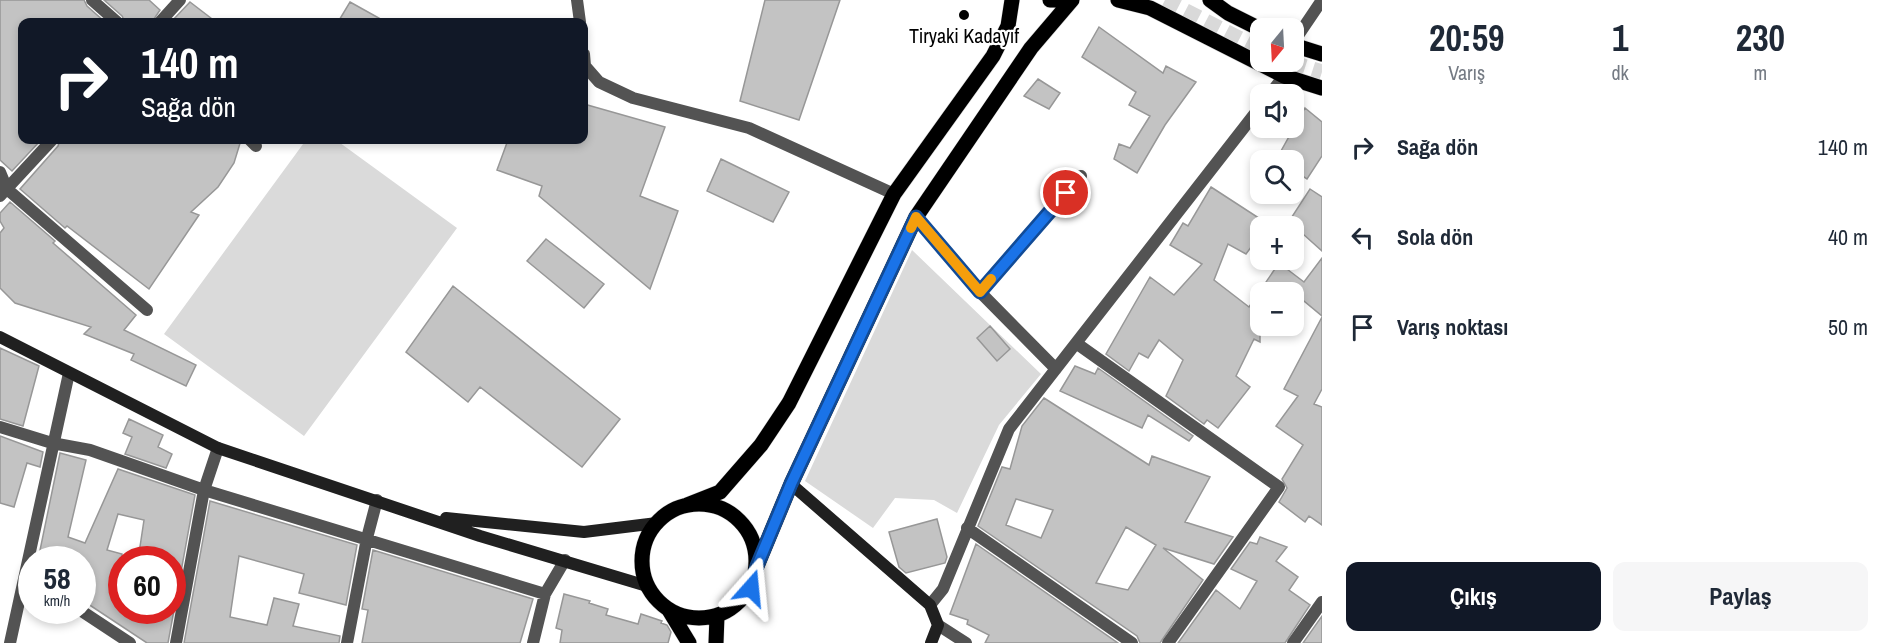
<!DOCTYPE html>
<html lang="tr">
<head>
<meta charset="utf-8">
<style>
  body { margin:0; font-family:"Archivo Narrow",sans-serif; background:#f6f6f7; color:#1f2937; height:100vh; display:flex; flex-direction:column; font-size:22px; white-space:nowrap }
  * { box-sizing:border-box; margin:0 }
  p { font-size:20px; color:#747a83 }
  .icon { flex:none; width:33px; height:33px; fill:none; stroke:currentColor; stroke-width:2; stroke-linecap:round; stroke-linejoin:round }
  .map { position:relative; flex:1; overflow:hidden }
  .sheet { display:flex; flex-direction:column; background:#fff; width:570px }
  .sheet>* { flex:none }
  .guide { position:absolute; left:18px; top:18px; width:570px; height:126px; border-radius:12px; box-shadow:0 3px 9px #0003; background:#111827; color:#fff; overflow:hidden }
  .needle { width:39px; rotate:198deg }
  .controls { position:absolute; left:1250px; top:18px; display:grid; gap:12px }
  .controls a { display:grid; place-items:center; width:54px; height:54px; border-radius:12px; background:#fff; box-shadow:0 3px 9px #0003; font-size:30px }
  .speed { position:absolute; left:18px; top:546px; display:flex; gap:12px; font-size:30px; font-weight:700; text-align:center }
  .speed>* { display:grid; place-content:center; width:78px; height:78px; border-radius:50%; background:#fff; box-shadow:0 3px 9px #0003; line-height:1 }
  .speed small { font-size:15px; font-weight:400 }
  .speed .limit { border:9px solid #d22; background:#fff; color:#111 }
  .pin { position:absolute; display:grid; place-items:center; width:51px; height:51px; color:#fff; margin:-26px; border:3px solid #fff; border-radius:50%; box-shadow:0 2px 6px #0007 }
  .me { position:absolute; width:66px; margin:-33px; rotate:18deg; stroke-linejoin:round; filter:drop-shadow(0 0 4px #0008) }
  .turn { display:flex; align-items:center; gap:21px; height:126px; padding:0 24px; font-size:27px }
  .turn .icon { width:78px; height:78px; stroke-width:2.5 }
  .turn b { display:block; font-size:42px; line-height:51px }
  .eta { display:flex; justify-content:space-evenly; align-items:center; height:102px; text-align:center }
  .eta b { font-size:36px; font-weight:700; line-height:42px }
  .action { display:flex; gap:12px; margin-top:auto; padding:12px 24px }
  .action a { flex:1; height:69px; border-radius:12px; background:#111827; color:#fff; font-size:24px; font-weight:700; line-height:69px; text-align:center }
  .action a+a { background:#f6f6f7; color:#1f2937 }
  ul { padding:0; list-style:none }
  li { display:flex; align-items:center; gap:18px; height:90px; padding:0 24px }
  li div { flex:1 }
  li b { display:block; font-size:22px }
  li em { font-style:normal }
  main { display:flex; flex:1; min-height:0 }
  .map>svg:first-child { display:block }
</style>
</head>
<body>
<main>
<div class="map">
<svg width="1322" height="643" viewBox="0 0 1322 643">
  <rect width="100%" height="100%" fill="#fff"/>
  <!-- green -->
  <path fill="#dadada" d="M306,140H336L457,228L304,436L164,334Z
    M912,250L1041,374L999,425L957,513L934,500L895,498L873,528L805,481Z"/>
  <!-- building -->
  <path fill="#c3c3c3" stroke="#979797" stroke-width="1.5" fill-rule="evenodd" d="M0,0H84L87,6L105,22H22V140H41L12,171L0,160Z
    M104,0H149L160,10L152,22H125L122,16Z
    M765,0H840L799,120L740,101Z
    M190,2L216,22H171Z
    M350,2L386,22H338Z
    M1099,27L1163,73L1166,66L1196,82L1165,125L1137,173L1114,159L1119,144L1130,148L1150,116L1129,105L1136,92L1082,57Z
    M1038,79L1060,93L1049,109L1024,96Z
    M584,104L665,127L640,196L678,211L650,289L539,196L542,186L497,170L508,140H584Z
    M1305,108L1322,122V156L1307,179L1293,170V160H1276Z
    M60,140H241L234,163L218,187L191,212L199,215L149,289L67,226L65,228L20,189L58,146Z
    M721,159L789,192L773,222L707,191Z
    M1211,187L1268,224L1260,226V235L1246,254L1228,244L1214,280L1249,307L1279,263L1304,282L1322,258V316L1293,292H1260V342L1254,339L1236,376L1250,387L1218,428L1207,420L1204,424L1166,396L1183,360L1159,340L1148,358L1139,353L1129,371L1106,354L1150,277L1174,295L1202,264L1170,245L1183,223L1188,226Z
    M1310,189L1322,197V251L1303,234L1293,248V226H1286Z
    M10,202L55,241L53,243L136,315L124,330L196,365L186,386L131,360L134,354L84,334L91,327L15,303L0,288V233L4,228L0,221V213Z
    M546,239L604,284L584,308L527,261Z
    M453,286L620,419L582,467L480,387L468,402L406,352Z
    M1322,317V389L1314,404L1322,407V525L1309,516L1305,522L1279,502L1287,488L1282,479L1303,445L1276,426L1298,396L1284,389Z
    M990,326L1010,349L997,361L977,338Z
    M0,348L39,366L23,426L0,419Z
    M1075,366L1095,374L1098,368L1193,436L1189,441L1148,415L1142,428L1060,391Z
    M1044,398L1149,465L1152,456L1210,477L1185,522L1233,537L1214,564L1163,548L1203,580L1160,643H1140L1137,636L978,526L1002,467L1010,469L1022,426ZM1016,499L1053,510L1041,538L1006,525ZM1126,527L1156,545L1128,590L1096,583Z
    M129,419L163,435L158,447L172,454L166,468L125,454L132,437L123,433Z
    M0,436L43,452L40,467L27,463L14,507L0,503Z
    M60,453L86,460L68,537L85,543L118,469L195,495L168,643H147L82,600V560H38ZM118,514L144,520L138,560H172V610H122V554L107,550Z
    M210,501L357,545L346,605L299,593L304,574L239,556L230,617L267,625L274,598L299,604L293,626L340,636L339,643H184Z
    M937,519L947,557L945,563L906,573L899,567L889,532Z
    M1260,537L1287,547L1276,561L1298,577L1289,590L1310,605L1285,643H1178L1216,590L1240,609L1257,581L1231,569L1250,542L1257,544Z
    M976,544L1118,643H985L989,635L967,624L968,620L950,614Z
    M373,550L533,599L520,643H362L368,610L362,609Z
    M564,594L590,601L589,603L608,609L606,615L638,624L641,614L662,621L661,623L667,625L671,632L668,643H560L562,630L556,628Z
    M1322,616V643H1303Z"/>
  <g fill="none" stroke-linecap="round" stroke-linejoin="round">
    <!-- primary-tunnel -->
    <path stroke="#d9d9d9" stroke-width="15" stroke-dasharray="15 8" stroke-linecap="butt" d="M1165,0L1260,49
      M1291,62L1322,72"/>
    <!-- primary casing -->
    <g stroke="#dbdbdb" stroke-width="16">
      <path id="primary" d="M1050,0H1057
        M1118,0L1150,8L1284,76L1322,88
        M1210,0L1228,13L1260,29
        M1293,45L1322,54
        M642 561a57 57 0 1 1 114 0a57 57 0 1 1-114 0Z
        M687,505L720,492L761,445L789,403L894,194L993,56L1008,26L1012,0
        M757,566L791,484L916,217L1031,48L1072,0
        M669,610L689,643
        M716,643L717,616"/>
    </g>
    <!-- street -->
    <path stroke="#535353" stroke-width="12" d="M92,0L117,22
      M577,0L580,22
      M160,22L180,0
      M1293,43L1322,0
      M584,54L585,66L599,82L633,98L749,128L894,194
      M1270,94L1284,76
      M250,140L256,146
      M0,172L7,189L147,310
      M0,196L52,140
      M916,217L980,292L1056,369
      M980,292L1081,176
      M1076,343L1279,487L1168,643
      M0,427L52,443L90,450L204,490L545,594
      M967,528L1132,643
      M930,605L943,589L1009,429L1260,107
      M80,610L130,643
      M938,625L966,643
      M10,643L69,373
      M176,643L204,490L218,448
      M347,643L367,538L377,500
      M533,643L545,594L565,560
      M1293,643L1322,602"/>
    <!-- secondary -->
    <path stroke="#202020" stroke-width="12" d="M0,337L218,448L480,536L647,586
      M791,484L930,605L938,625L931,643
      M446,518L584,532L657,523"/>
    <!-- primary -->
    <use href="#primary" stroke="#000" stroke-width="15"/>
  </g>
  <g fill="none" stroke-linecap="round" stroke-linejoin="round">
    <!-- route casing -->
    <g stroke="#114b97" stroke-width="15">
      <path id="route" d="M751,588L757,566L791,484L916,217L980,292L1066,193"/>
    </g>
    <!-- route -->
    <use href="#route" stroke="#1a73e8" stroke-width="10"/>
    <!-- slow -->
    <path stroke="#f59e0b" stroke-width="10" d="M911,228L916,217L980,292L991,279"/>
  </g>
  <!-- markers -->
  <circle fill="#000" stroke="#fff" stroke-width="2" cx="964" cy="15" r="6"/>
  <g text-anchor="middle" stroke-width="4.5" stroke-linejoin="round" paint-order="stroke">
    <!-- poi labels -->
    <g font-size="20" fill="#000" stroke="#fff">
      <text x="964" y="43">Tiryaki Kadayıf</text>
    </g>
  </g>
</svg>
<div class="controls">
<a><svg class="needle" viewBox="-14 -14 28 28"><path d="M0-13l5 13h-10z" fill="#e53935"/><path d="M0 13l5-13h-10z" fill="#747a83"/></svg></a>
<a><svg class="icon" aria-label="sound" viewBox="0 0 24 24"><path d="M4 9h4l5-4v14l-5-4H4zM17 9q2 3 0 6"/></svg></a>
<a><svg class="icon" aria-label="search" viewBox="0 0 24 24"><circle cx="10" cy="10" r="6"/><path d="M15 15l6 6"/></svg></a>
<a>+</a>
<a>−</a>
</div>
<div class="speed"><div>58<small>km/h</small></div><div class="limit">60</div></div>
<div class="pin" style="left:1066px;top:193px;background:#d93025"><svg class="icon" aria-label="arrive" viewBox="0 0 24 24"><path d="M6 21V4h12l-3 4 3 4H6"/></svg></div>
<svg class="me" style="left:751px;top:588px" viewBox="-20 -20 40 40"><path d="M0-17L14 15 0 8-14 15z" fill="#1a73e8" stroke="#fff" stroke-width="4"/></svg>
<div class="guide">
<div class="turn"><svg class="icon" aria-label="right" viewBox="0 0 24 24"><path d="M7 20v-9h11M14 6l5 5-5 5"/></svg><div><b>140 m</b>Sağa dön</div></div>
</div>
</div>
<section class="sheet">
<div class="eta">
<div><b>20:59</b><p>Varış</p></div>
<div><b>1</b><p>dk</p></div>
<div><b>230</b><p>m</p></div>
</div>
<ul>
<li><svg class="icon" aria-label="right" viewBox="0 0 24 24"><path d="M7 20v-9h11M14 6l5 5-5 5"/></svg><div><b>Sağa dön</b></div><em>140 m</em></li>
<li><svg class="icon" aria-label="left" viewBox="0 0 24 24"><path d="M17 20v-9H6M10 6l-5 5 5 5"/></svg><div><b>Sola dön</b></div><em>40 m</em></li>
<li><svg class="icon" aria-label="arrive" viewBox="0 0 24 24"><path d="M6 21V4h12l-3 4 3 4H6"/></svg><div><b>Varış noktası</b></div><em>50 m</em></li>
</ul>
<div class="action"><a>Çıkış</a><a>Paylaş</a></div>
</section>
</main>
</body>
</html>
